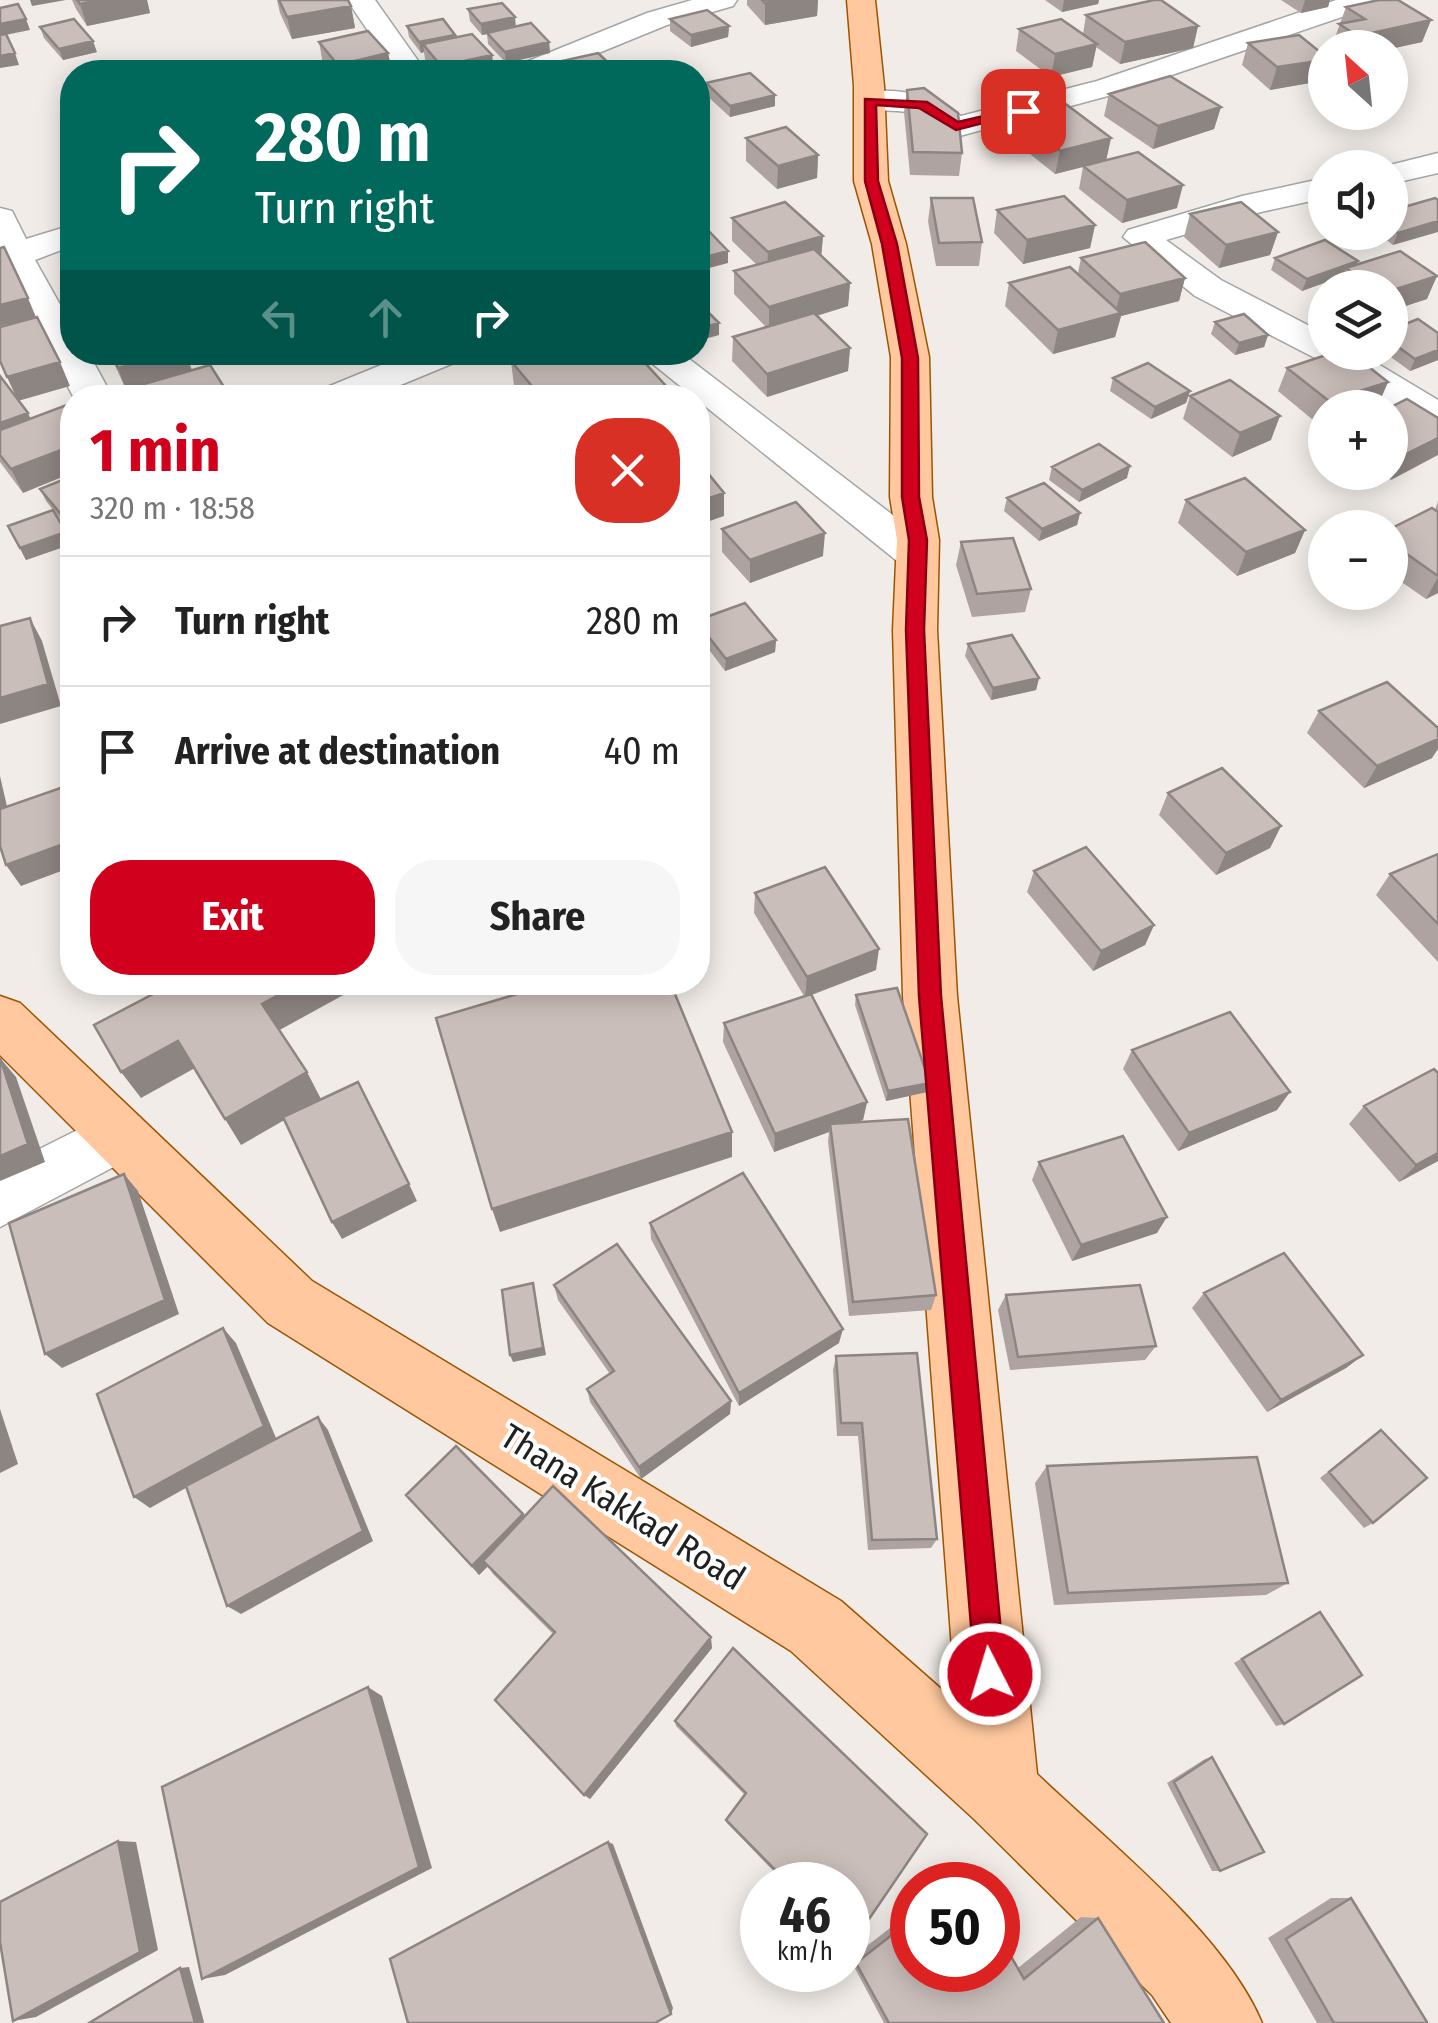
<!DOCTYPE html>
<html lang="en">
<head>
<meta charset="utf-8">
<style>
  body { margin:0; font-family:"Fira Sans Condensed",sans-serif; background:#f6f6f6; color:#222; height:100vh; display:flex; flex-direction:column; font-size:38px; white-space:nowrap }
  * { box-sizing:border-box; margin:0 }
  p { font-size:32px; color:#767676 }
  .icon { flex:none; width:55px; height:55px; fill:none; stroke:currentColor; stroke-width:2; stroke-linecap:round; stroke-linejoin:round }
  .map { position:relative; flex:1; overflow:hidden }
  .sheet { position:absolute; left:60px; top:385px; width:650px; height:610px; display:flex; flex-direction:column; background:#fff; border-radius:40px; box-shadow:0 5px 25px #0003 }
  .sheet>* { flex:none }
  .hud { position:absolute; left:60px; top:60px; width:650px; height:305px; border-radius:40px; box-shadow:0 5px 25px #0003; background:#00695c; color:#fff; overflow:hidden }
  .needle { width:65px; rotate:333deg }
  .buttons { position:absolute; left:1308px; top:30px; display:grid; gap:20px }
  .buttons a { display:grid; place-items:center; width:100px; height:100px; border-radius:50%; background:#fff; box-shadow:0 5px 25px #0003; font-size:50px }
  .speed { position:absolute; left:740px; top:1862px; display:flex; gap:20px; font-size:50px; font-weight:700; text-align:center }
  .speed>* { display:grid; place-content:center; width:130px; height:130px; border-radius:50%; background:#fff; box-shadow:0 5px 25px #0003; line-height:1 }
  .speed small { font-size:25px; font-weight:400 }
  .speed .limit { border:15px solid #d22; background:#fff; color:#111 }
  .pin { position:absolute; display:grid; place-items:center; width:85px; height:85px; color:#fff; margin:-42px; border-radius:20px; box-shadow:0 5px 15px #0006 }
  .me { position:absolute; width:110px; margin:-55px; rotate:355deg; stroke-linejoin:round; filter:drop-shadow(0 0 8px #0008) }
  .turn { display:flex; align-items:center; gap:35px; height:210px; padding:0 30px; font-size:45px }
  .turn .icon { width:130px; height:130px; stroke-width:2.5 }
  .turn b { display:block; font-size:70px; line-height:85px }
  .lanes { display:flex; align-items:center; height:95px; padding:0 30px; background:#0003; justify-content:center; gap:50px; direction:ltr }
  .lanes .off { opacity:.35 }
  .round { display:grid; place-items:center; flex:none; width:105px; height:105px; border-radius:40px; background:#f6f6f6 }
  .headline { display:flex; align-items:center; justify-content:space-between; height:170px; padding:0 30px }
  h1 { font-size:60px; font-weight:700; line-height:75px; color:#d1001c }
  .button { display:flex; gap:20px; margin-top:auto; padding:20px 30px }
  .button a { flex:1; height:115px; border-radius:40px; background:#d1001c; color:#fff; font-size:40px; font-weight:700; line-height:115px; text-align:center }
  .button a+a { background:#f6f6f6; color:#222 }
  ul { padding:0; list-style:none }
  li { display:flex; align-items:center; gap:30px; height:130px; padding:0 30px; border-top:2px solid #e0e0e0 }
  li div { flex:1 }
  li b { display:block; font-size:38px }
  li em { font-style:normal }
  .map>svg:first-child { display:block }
</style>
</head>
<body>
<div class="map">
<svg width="1438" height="2023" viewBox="0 0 1438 2023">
  <rect width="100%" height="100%" fill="#f1ece7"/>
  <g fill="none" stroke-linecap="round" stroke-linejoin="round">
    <!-- minor casing -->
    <g stroke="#a5a5a5" stroke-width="3">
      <path id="minor" d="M347,0H375L426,72H396Z
        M692,0H737L733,6L667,25L552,72H512L516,66L647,13Z
        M1336,0H1378L1374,6L1119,93L956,137C939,132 927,116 911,113C894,109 876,112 859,108L855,101L859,94C897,85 930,95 961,116L1097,81Z
        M1438,153V173L1390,184V168H1378Z
        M1325,178V198L1261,212L1166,240L1221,280L1325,334V352H1358L1438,400V429L1424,425L1315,358L1195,296L1123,237L1128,230L1242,196Z
        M0,208L12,211L26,239L72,225V246L35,260L72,326V352H88L113,398H74L5,269L0,271Z
        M413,352H466L461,360L369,398H315L320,390Z
        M638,352H680L932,545L938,555L932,565L917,569L902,565Z
        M119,1109L140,1117L148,1135L140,1153L0,1227V1169Z"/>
    </g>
    <!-- major casing -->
    <g stroke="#9d5400" stroke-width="3">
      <path id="major" d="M847,0H875L884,86L888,181L906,244L929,357L932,497L939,540L937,630L957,996L1037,1774C1108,1842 1225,1934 1262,2023H1171L1152,1995L974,1819L791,1651L268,1323L0,1055V996L20,1003L312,1281L841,1601L956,1702L903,996L893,630L897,540L890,497L891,357L872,244L854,181V86Z"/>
    </g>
    <!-- minor -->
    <use href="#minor" fill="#fff" fill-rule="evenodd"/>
    <!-- major -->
    <use href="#major" fill="#ffc89e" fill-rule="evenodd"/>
  </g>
  <!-- wall -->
  <path fill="#aea3a0" d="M72,0H147L150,13L87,26L76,9Z
    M277,0H348L351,6L355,28L292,39L280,13Z
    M747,0H818L817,16L765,25L747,5Z
    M1045,0H1099L1098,4L1062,12Z
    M1281,0H1330L1328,7L1301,13Z
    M1346,7L1431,20L1422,42L1390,49V48H1334L1332,46Z
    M468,9L516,26L549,42L550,53L506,63L488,44L487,34L482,35L470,21Z
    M1086,15L1198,26L1193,48L1120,64L1096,47L1092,67L1051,77L1016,51L1019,29L1083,34Z
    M670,19L729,26L728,37L691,47L670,31Z
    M407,26L455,35L456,37L492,55L494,72H432L426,66L424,52L421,53L409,37Z
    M40,27L97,52L63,60L44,38Z
    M319,42L388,53L392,72H330L323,64Z
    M1248,43L1325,56V70L1321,81L1270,90L1242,65Z
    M706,83L775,106L730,117L706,95Z
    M907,90L962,153L959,176L910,175L904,112Z
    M1109,94L1221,107L1214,129L1153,149L1104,116Z
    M1013,115L1111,138L1106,160L1177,208L1122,223L1079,189L1083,167L1055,174L1009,137Z
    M746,138L818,155L817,178L777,189L746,161Z
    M931,198L982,242L979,266H936L928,221Z
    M1435,198L1393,245L1376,232H1390V211Z
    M997,210L1095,225L1090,248L1023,264L994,233Z
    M1190,214L1278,232L1270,255L1219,268L1184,237Z
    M732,218L823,236L821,255L850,283L848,306L817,316L850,348L848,371L767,397L732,361L733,337L766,327L734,294V271L757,265L732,241Z
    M1081,258L1185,278L1179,301L1121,316L1115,337L1053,354L1005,306L1009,283L1078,273Z
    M1275,258L1358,261L1356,265L1427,299L1390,311V288H1338L1343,276L1302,291L1271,270Z
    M1215,322L1268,335L1264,347L1235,355L1211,334Z
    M1390,330L1438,333V360L1410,371L1384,352H1390Z
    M109,352H185L192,370L231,398H149L145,387L127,392Z
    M511,361L677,398H518L515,394Z
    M1287,368L1388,382L1378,405L1371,408H1325V423L1319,425L1278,391Z
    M0,376L23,493L0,462Z
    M1113,378L1190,391L1186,403L1151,419L1110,391Z
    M1190,396L1271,440L1232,457L1183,419Z
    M1390,408L1438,418L1391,480L1380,472H1390Z
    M1052,467L1127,478L1079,502L1049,480Z
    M72,476L65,525L54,510L72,544L26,560L8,526L53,510L46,501L40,489Z
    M1007,498L1080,513L1077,525L1039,541L1004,511Z
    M1186,500L1305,530L1295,553L1237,576L1178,523Z
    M1438,501V593L1426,599L1390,574V529L1435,510Z
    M722,529L823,556L750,583L722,552Z
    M961,542L1031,589L1025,612L972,617L956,565Z
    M698,620L776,640L775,652L725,671L698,635Z
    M968,644L1039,678L1036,690L991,700L965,656Z
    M1319,711L1432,758L1364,788L1307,733Z
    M1168,793L1281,826L1270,848L1216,875L1159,815Z
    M1438,854V962L1376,895L1390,874Z
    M1034,871L1154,925L1145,945L1093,971L1027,892Z
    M755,893L876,970L812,995L867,1102L863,1120L857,1122L936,1295L931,1310L849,1316L828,1142L829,1132L774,1152L723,1042L724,1023L804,996L754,913Z
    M856,995L927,1092L886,1101L855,1005Z
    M1132,1050L1277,1110L1178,1151L1123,1069Z
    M1364,1106L1438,1161L1399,1182L1349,1124Z
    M1039,1162L1157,1233L1072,1261L1032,1180Z
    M650,1223L839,1343L739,1406L651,1239Z
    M554,1285L731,1401L730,1414L641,1479L590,1402L587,1389L610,1374L558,1300Z
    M1204,1293L1363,1355L1346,1368L1267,1412L1192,1308Z
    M1006,1295L1156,1346L1145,1360L1010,1370L998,1310Z
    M836,1356L937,1539L931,1548L868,1550L858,1436H837L833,1370Z
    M1381,1430L1373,1523L1364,1528L1320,1478Z
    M1047,1466L1288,1583L1266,1595L1054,1605L1035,1483Z
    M406,1495L524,1517L712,1648L590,1799L553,1634L493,1574L488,1566L479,1575Z
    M1320,1612L1284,1724L1276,1726L1234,1663Z
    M733,1648L927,1834L850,1947L848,1946V1885H787L726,1822L745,1795L676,1726L675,1721Z
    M1212,1757L1220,1871H1212L1167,1783L1205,1759Z
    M954,1879H964L968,1885H946Z
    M1331,1898H1351L1426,2023H1317L1268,1938Z
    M912,1911V1970L1018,1968L1081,1917L1098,1918L1164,2023H884L850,1959Z"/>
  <!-- shaded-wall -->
  <path fill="#8d8582" d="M30,0H66L32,6Z
    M100,0H147L150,13L87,26L80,4Z
    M786,0H818L817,16L765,25V3Z
    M1064,0H1099L1098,4L1062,12Z
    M1305,0H1330L1328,7L1301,13Z
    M351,6L355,28L292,39L287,17Z
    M515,17L516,28L482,35L481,24Z
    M26,19L30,30L0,36V24Z
    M1431,20L1422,42L1390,49V48H1354L1358,36Z
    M729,26L728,37L691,47V35Z
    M1198,26L1193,48L1120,64L1125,42Z
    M455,35L457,46L423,44L424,52L421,53L419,42Z
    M93,41L97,52L63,60L59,49Z
    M549,42L550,53L506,63L505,52Z
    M1097,44L1092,67L1051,77L1055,54Z
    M15,53L19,65L0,68V56Z
    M388,53L392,72H340L338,65Z
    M492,55L494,72H442L441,66Z
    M1325,60V70L1321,81L1270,90L1277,67Z
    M775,95V106L730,117V106Z
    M1221,107L1214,129L1153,149L1158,126Z
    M1111,138L1106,161L1055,174L1060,151Z
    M818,155L817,178L777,189L778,166Z
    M1183,185L1177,208L1122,223L1127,200Z
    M1438,221V232L1393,245L1398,233Z
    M1095,225L1090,248L1023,264L1027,240Z
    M1278,232L1270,255L1219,268L1226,245Z
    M823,236L821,259L767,275L768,252Z
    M728,251V263L698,271V259Z
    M1358,261L1353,273L1346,268L1343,276L1302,291L1307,279Z
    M1437,276L1427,299L1390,311V291Z
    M1185,278L1179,301L1121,316L1115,337L1053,354L1058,330L1115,315L1120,294Z
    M850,283L848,306L769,330V307Z
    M28,298L38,322L9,329L7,324L0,326V305Z
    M719,323V335L698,341V329Z
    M1268,335L1264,347L1235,355L1239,343Z
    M850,348L848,371L767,397V374Z
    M1438,350V360L1410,371L1415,359Z
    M178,352H185L193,374L127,392L118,368Z
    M311,352H342L314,361Z
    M60,362L70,386L18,401L7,377Z
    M1388,382L1378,405L1371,408H1326L1329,401Z
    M1190,391L1186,403L1151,419L1155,407Z
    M1325,411V423L1319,425Z
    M28,413L39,437L0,451V423Z
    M1280,416L1271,440L1232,457L1240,433Z
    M1438,438V455L1391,480L1402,456Z
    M72,446V473L23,493L11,469Z
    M1130,466L1127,478L1079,502L1082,490Z
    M724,493V516L698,525V502Z
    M72,507V522L65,525L60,513Z
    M1080,513L1077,525L1039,541L1042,529Z
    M1305,530L1295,553L1237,576L1246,552Z
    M66,532L72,544L26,560L20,548Z
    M825,533L823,556L750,583V560Z
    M1438,577V593L1426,599Z
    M30,618L42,641L61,706L0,724V698Z
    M776,640L775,652L725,671L726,659Z
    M1039,678L1036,690L991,700L993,688Z
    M1438,739V749L1432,758L1364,788L1377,766Z
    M0,776L11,824L0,827Z
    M1281,826L1270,848L1216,875L1226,853Z
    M72,841V867L21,886L6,865Z
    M1154,925L1145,945L1093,971L1101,951Z
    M879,949L876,970L805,997L807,977Z
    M302,982H342L347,993L276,1032L262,1004Z
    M178,1041L195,1068L141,1098L121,1072Z
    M0,1058L16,1077L45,1162L0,1181Z
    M307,1072L321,1099L241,1145L225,1119Z
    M930,1083L927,1092L886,1101L888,1091Z
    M1290,1092L1277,1110L1178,1151L1189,1133Z
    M867,1102L863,1120L831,1131L830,1124L829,1132L774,1152L775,1134Z
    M732,1132V1157L500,1232L492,1209Z
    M1438,1153V1161L1399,1182L1416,1165Z
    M124,1174L138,1191L179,1314L62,1368L45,1354Z
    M409,1184L417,1201L342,1239L332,1222Z
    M1167,1217L1157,1233L1072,1261L1081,1245Z
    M533,1283L546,1355L513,1362L510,1355Z
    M223,1328L236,1343L276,1438L150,1508L134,1497Z
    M843,1329L839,1343L739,1406V1393Z
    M1363,1355L1346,1368L1267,1412L1281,1400Z
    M731,1401L730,1414L641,1479L639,1467Z
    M0,1409L18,1464L0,1473Z
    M318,1417L328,1430L373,1541L241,1614L227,1606Z
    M523,1514L528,1525L483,1561L488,1566L479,1575L472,1566Z
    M711,1637L712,1648L590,1799L584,1795Z
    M368,1687L382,1696L432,1868L225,1975L202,1979Z
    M118,1841L136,1842L158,1950L36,2017L13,2021Z
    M608,1842L613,1844L673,2008L671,2014Z
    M189,1967L204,2022L203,2023H195L180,1968Z"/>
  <!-- building -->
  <path fill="#cabeba" stroke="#8d8582" stroke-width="2.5" d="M77,0H100L80,4Z
    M279,0H348L351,6L287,17Z
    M762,0H786L765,3Z
    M1154,0H1161L1198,26L1125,42L1086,15Z
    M1379,0H1398L1431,20L1358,36L1339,24L1365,19L1346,7Z
    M502,3L515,17L481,24L468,9Z
    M18,4L26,19L0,24V8Z
    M707,10L729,26L691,35L670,19Z
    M74,19L93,41L59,49L40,27Z
    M443,19L455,35L419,42L407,26Z
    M1061,19L1097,44L1055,54L1019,29Z
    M531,23L549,42L505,52L487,33Z
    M368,31L388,53L338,65L319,42Z
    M6,34L15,53L0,56V35Z
    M472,34L492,55L441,66L423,44Z
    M1299,35L1325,56V60L1277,67L1248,43Z
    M598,53L618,72H551L544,65Z
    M750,73L775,95L730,106L706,83Z
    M1170,76L1221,107L1158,126L1109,94Z
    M924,88L958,113L962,153L913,152L907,90Z
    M1063,102L1111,138L1060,151L1013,115Z
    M786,127L818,155L778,166L746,138Z
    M1138,152L1183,185L1127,200L1083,166Z
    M1064,196L1095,225L1027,240L997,210Z
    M931,198H973L982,242L939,243Z
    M1435,198L1438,200V221L1398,233L1390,227V211Z
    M785,202L823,236L768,252L732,218Z
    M1241,202L1278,232L1226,245L1190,214Z
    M702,224L728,251L698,259V225Z
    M1325,240L1358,261L1307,279L1275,258Z
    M1145,242L1185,278L1120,294L1081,258Z
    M4,247L28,298L0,305V248Z
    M814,249L850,283L769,307L734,271Z
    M1400,251L1437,276L1390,291V288H1374L1346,268Z
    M1070,267L1121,313L1058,330L1009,283Z
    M698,302L719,323L698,329Z
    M814,313L850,348L767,374L733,337Z
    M1244,314L1268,335L1239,343L1215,322Z
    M37,317L60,362L7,377L0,361V327Z
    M1418,319L1438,333V350L1415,359L1390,341V330Z
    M111,352H178L118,368Z
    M538,352H635L677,398H542L511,361Z
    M1335,352H1350L1388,382L1329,401L1287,368Z
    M1148,363L1190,391L1155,407L1113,378Z
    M210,365L231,398H151L144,384Z
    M0,376L28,413L0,423Z
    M1230,380L1280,416L1240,433L1190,396Z
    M1407,399L1438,418V438L1402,456L1390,448L1389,408Z
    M72,403V446L11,469L0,455V430Z
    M1099,444L1130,466L1082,490L1052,467Z
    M698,461L724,493L698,502Z
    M72,476V507L60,513L40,489Z
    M1245,478L1305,530L1246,552L1186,500Z
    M1044,483L1080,513L1042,529L1007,498Z
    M796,502L825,533L750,560L722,529Z
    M1432,508L1438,512V576L1390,542V529Z
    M53,510L66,532L20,548L8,526Z
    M1013,538L1031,589L977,594L961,542Z
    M745,603L776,640L726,659L698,623V620Z
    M30,618L48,684L0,698V626Z
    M1012,635L1039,678L993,688L968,644Z
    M1387,682L1438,728V739L1377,766L1319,711Z
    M1222,768L1281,826L1226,853L1168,793Z
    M72,784V841L6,865L0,846V809Z
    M1086,847L1154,925L1101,951L1034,871Z
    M1438,854V924L1390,874Z
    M825,867L879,949L807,977L755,893Z
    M72,892V929L63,895Z
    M176,982H302L262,1004L307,1072L225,1119L178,1041L121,1072L94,1025Z
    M558,982H670L732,1132L492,1209L436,1018Z
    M897,988L930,1083L888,1091L856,995Z
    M811,994L867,1102L775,1134L724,1023Z
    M1230,1012L1290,1092L1189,1133L1132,1050Z
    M0,1058L28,1144L0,1156Z
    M1434,1069L1438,1073V1153L1416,1165L1364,1106Z
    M358,1082L409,1184L332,1222L283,1117Z
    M908,1119L936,1295L853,1302L830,1124Z
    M1123,1136L1167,1217L1081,1245L1039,1162Z
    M743,1173L843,1329L739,1393L650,1223Z
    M124,1174L165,1300L45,1354L9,1223Z
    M617,1244L731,1401L639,1467L587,1389L614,1371L554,1285Z
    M1284,1253L1363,1355L1281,1400L1204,1293Z
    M533,1283L543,1348L510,1355L502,1290Z
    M1140,1285L1156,1346L1018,1357L1006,1295Z
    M223,1328L264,1426L134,1497L97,1394Z
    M917,1353L937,1539L872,1540L862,1423H841L836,1356Z
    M318,1417L363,1531L227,1606L186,1486Z
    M1381,1430L1427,1478L1373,1523L1329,1472Z
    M456,1446L523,1514L472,1566L406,1495Z
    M1257,1457L1288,1583L1068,1593L1047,1466Z
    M553,1486L711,1637L584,1795L495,1700L555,1632L483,1561Z
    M1320,1612L1362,1675L1284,1724L1242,1659Z
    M733,1648L927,1834L850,1947L848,1944V1885H790L726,1820L746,1793L675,1721Z
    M368,1687L419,1867L202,1979L162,1787Z
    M1212,1757L1264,1852L1220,1871L1174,1782Z
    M118,1841L140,1952L13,2021L0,1942V1902Z
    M608,1842L671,2014L655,2023H408L390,1959Z
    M964,1879L968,1885H956Z
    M1351,1898L1427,2022L1426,2023H1334L1286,1939Z
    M1098,1918L1164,2023H889L856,1963L912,1919V1970H998V1934L1024,1979Z
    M180,1968L195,2023H89Z"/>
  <!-- route -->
  <path fill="#d1001c" stroke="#880012" stroke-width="2.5" d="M865,99L927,102L958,122L1023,107L1030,111L956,130L919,108L876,105L878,181L897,244L918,358L919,497L927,540L924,630L941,996L1005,1674L1001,1685L990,1689L979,1685L975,1674L919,996L906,630L909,540L902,497V358L882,244L865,181Z"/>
  <g text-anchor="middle" stroke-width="8" stroke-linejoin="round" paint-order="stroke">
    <!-- near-street labels -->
    <g font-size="35" fill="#212121" stroke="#fff">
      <text transform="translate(623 1507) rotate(32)" y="12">Thana Kakkad Road</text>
    </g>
  </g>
</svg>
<div class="buttons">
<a><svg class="needle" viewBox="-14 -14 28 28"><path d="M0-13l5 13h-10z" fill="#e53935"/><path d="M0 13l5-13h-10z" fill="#767676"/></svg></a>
<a><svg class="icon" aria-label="sound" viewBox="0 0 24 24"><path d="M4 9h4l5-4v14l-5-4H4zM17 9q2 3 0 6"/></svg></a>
<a><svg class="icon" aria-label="layers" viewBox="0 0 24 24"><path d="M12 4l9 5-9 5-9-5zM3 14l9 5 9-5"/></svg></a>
<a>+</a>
<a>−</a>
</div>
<div class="speed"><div>46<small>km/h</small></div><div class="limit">50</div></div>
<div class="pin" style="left:1023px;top:111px;background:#d93025"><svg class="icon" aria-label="arrive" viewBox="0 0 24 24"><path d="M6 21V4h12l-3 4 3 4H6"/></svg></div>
<svg class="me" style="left:990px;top:1674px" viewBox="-20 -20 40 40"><circle r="17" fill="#d1001c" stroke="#fff" stroke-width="3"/><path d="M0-11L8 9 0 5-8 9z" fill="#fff"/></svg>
<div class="hud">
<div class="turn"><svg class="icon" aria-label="right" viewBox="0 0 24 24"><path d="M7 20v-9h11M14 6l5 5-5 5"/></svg><div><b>280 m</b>Turn right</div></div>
<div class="lanes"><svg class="icon off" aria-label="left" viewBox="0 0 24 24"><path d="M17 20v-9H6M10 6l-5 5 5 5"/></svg><svg class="icon off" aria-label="ahead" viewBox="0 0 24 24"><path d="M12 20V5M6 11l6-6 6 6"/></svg><svg class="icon" aria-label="right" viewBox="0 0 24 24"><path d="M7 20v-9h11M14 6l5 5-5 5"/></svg></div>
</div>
<section class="sheet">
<div class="headline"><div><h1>1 min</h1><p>320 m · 18:58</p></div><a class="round" style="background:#d93025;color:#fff"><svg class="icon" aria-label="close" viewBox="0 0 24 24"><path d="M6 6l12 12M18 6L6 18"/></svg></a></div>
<ul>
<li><svg class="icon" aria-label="right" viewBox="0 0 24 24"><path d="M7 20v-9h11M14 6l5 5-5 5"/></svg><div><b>Turn right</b></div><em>280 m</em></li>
<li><svg class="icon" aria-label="arrive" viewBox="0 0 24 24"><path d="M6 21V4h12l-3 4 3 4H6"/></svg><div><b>Arrive at destination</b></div><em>40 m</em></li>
</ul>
<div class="button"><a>Exit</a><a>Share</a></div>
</section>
</div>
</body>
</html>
